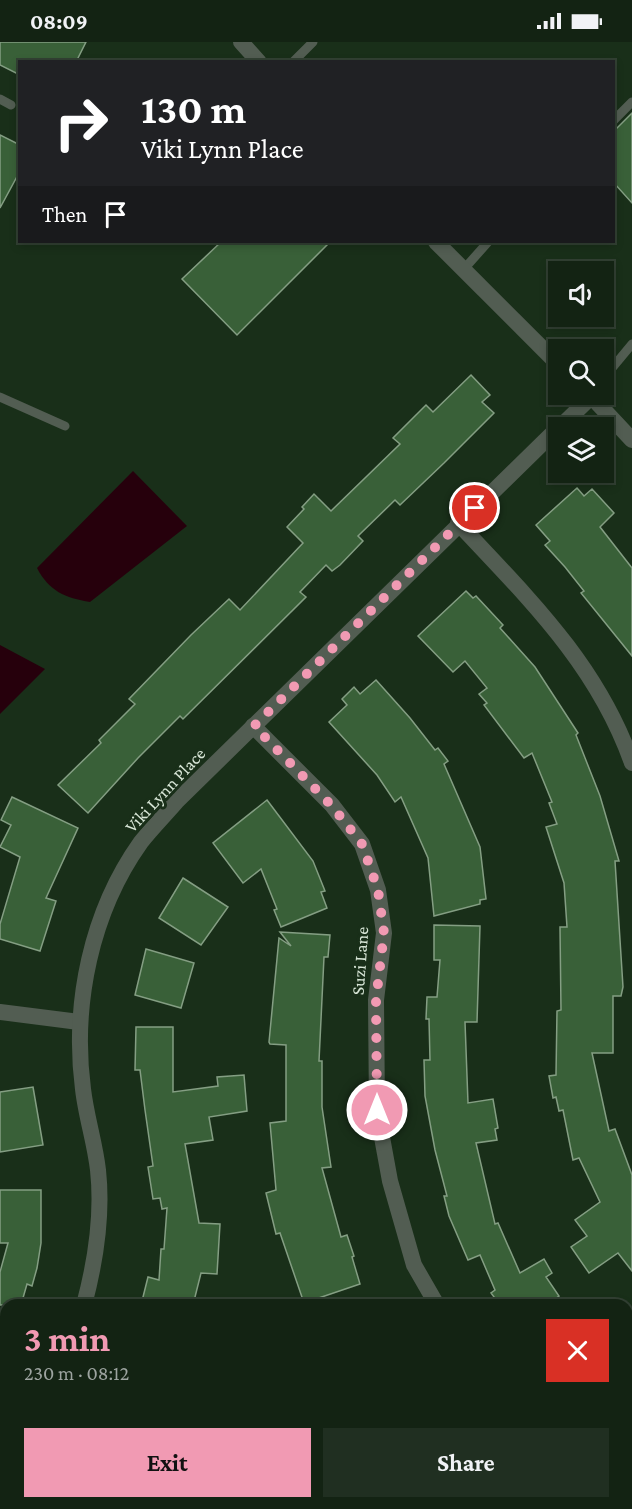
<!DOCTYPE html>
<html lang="en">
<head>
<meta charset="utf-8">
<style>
  body { margin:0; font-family:"Crimson Pro",serif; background:#202f21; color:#f1f3f6; height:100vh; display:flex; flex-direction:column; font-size:22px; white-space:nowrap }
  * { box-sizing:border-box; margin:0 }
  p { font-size:20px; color:#9da4a0 }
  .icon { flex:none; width:33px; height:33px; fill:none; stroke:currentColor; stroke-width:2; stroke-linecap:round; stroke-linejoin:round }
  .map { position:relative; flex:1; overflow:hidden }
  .side { position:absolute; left:0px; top:1257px; width:633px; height:210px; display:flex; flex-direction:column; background:#132313; border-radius:18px 18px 0 0; box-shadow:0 3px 9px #0003,0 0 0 2px #324033 }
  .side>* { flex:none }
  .hud { position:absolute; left:18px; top:18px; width:597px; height:183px; border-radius:0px; box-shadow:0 3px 9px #0003,0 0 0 2px #324033; background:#202124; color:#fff; overflow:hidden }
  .controls { position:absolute; left:548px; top:219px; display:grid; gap:12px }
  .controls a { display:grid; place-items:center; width:66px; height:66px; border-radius:0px; background:#132313; box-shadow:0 3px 9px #0003,0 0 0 2px #324033; font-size:30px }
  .pin { position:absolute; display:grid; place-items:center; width:51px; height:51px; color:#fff; margin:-26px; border:3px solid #fff; border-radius:50%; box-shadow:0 2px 6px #0007 }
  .me { position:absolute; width:66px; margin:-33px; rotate:0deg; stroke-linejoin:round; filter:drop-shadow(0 0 4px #0008) }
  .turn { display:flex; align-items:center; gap:21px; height:126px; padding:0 24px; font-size:27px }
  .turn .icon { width:78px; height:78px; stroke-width:2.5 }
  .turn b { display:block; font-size:42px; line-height:51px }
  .then { display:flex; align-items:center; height:57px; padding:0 24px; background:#0003; gap:12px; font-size:22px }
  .round { display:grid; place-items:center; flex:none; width:63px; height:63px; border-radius:0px; background:#202f21 }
  .head { display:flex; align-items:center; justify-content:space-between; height:102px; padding:0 24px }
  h1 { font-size:36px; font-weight:700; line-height:45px; color:#f19ab3 }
  .primary-button { display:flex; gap:12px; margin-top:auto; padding:12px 24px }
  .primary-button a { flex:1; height:69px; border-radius:0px; background:#f19ab3; color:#111; font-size:24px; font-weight:700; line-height:69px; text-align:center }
  .primary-button a+a { background:#202f21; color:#f1f3f6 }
  .status { display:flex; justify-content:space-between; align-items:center; height:42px; padding:0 30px; background:#132313; direction:ltr }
  .status svg { height:16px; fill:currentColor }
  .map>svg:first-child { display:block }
</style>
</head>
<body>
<div class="status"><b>08:09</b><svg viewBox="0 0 49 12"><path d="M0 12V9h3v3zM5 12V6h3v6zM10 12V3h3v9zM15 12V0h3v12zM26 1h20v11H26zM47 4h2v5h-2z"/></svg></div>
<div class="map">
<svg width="632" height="1467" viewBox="0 0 632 1467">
  <rect width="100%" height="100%" fill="#192f19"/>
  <g fill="#26000c">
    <path d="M133,429l54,55 -97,76c-25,-4 -41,-11 -53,-34z"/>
    <path d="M0,603l45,24 -45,45z"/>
  </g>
  <g fill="#396038" stroke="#849e83" stroke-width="1.5">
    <path d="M0,0h86l-10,20h-56v13l-20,-10z"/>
    <path d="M632,71v90l-18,-20v-52z"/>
    <path d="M0,93l20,10v26l-20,37z"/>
    <path d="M221,200h109l-93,93 -55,-56z"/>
    <path d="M471,333l19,20 -8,7 12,11 -50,50 -44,42 -5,-5 -37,36 5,5 -23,24 -8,6 -6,-6 -26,27 6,5 -123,122 -3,-3 -42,42 -50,55 -30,-28 43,-42 -2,-3 36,-36 -6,-5 62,-64 38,-36 11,11 63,-67 -16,-16 17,-18 -2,-2 12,-13 17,17 69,-67 -7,-6 33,-33 7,7z"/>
    <path d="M577,446l7,8 8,-7 22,24 -14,14 32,41v88l-51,-63 3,-2 -19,-24 -20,-22 5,-4 -14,-16z"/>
    <path d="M466,549l7,7 3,-2 27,29 -3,3 35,39 43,66 -2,2 24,61 19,65h-4l8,126 -2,9h-8v57h-21l17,78 6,-2 17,46v96l-14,-18 -29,20 -18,-26 16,-11 -12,-16 25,-18 -21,-44 -6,2 -10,-50 -4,1 -3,-14 -3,1 -4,-22 7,-1 1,-64 4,-1 -1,-83h7l-3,-44 -18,-56 11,-3 -8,-21 3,-1 -20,-49 -8,5 -40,-53 3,-2 -8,-9 8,-6 -22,-27 -12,11 -35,-36z"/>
    <path d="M376,638l34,38 25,32 3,-2 10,13 -4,3 36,83 6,52 -6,1v4l-46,12 -6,-58 -27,-61 -6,5 -18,-27 -48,-53 18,-17 -5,-6 12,-12 6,7z"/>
    <path d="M12,755l66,31 -32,70 10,3 -16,50 -40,-12v-15l20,-67 -20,-10 11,-22 -10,-5z"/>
    <path d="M267,758l46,61 12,30 -4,1 6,16 -46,19 -7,-17 3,-1 -16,-40 -18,14 -30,-40z"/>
    <path d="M183,836l45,29 -27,38 -42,-27z"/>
    <path d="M434,883l46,1 -3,96h-12l3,81 25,-4 5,29 -3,1 2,11 -21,3 19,81 3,-1 22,50 24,-14 8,14 -6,4 13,19 -12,9h-47l-9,-12 4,-3 -15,-35 -12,5 -19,-44 -5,-20h3l-12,-46 -10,-54 -1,-36h6l-1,-41h-3l1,-22h10l3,-37h-6z"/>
    <path d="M280,890l50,3 -2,22h-4l-5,104h3v46l9,60 -9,1 19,69 6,-2 7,21 -2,1 8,27 -56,19 -24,-70 -4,1 -10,-41 10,-3 -6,-67 16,-2v-76l-16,-1 -1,-2 10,-104 12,8z"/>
    <path d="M146,907l48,14 -13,45 -46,-13z"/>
    <path d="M136,985h37v65l45,-6 -1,-9 27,-2 3,36 -38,6 4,23 -28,4 14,79 21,1 -3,50 -16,-1 -8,32h-52l7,-28 11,3 2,-31h3l3,-41 -5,1 -2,-11 -7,1 -5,-32 5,-1 -8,-56 -5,-40h-5z"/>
    <path d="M33,1045l10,58 -43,7v-60z"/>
    <path d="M0,1148h41v53l-4,25 -5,18 -5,-2 -6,21h-21v-33l8,-29h-8z"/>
  </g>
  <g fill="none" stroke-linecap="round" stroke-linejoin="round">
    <g stroke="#525d52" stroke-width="9">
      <path d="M293,20l20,-20"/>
      <path d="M0,57l11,6"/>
      <path d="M614,78l18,-18"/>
      <path d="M464,227l24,-27"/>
      <path d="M603,337l29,-35"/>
      <path d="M0,355l65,29"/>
    </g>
    <g stroke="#525d52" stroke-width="16">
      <path d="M559,386l32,-31"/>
      <path d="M458,481c70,75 139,141 174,240"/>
      <path d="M253,684l79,79 30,39 16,46 6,43 -8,67 1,110 13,71 24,84 23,40"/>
      <path d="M0,970l79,10"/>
      <path d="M84,1263c12,-45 19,-89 14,-135 -3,-27 -12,-54 -15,-81 -11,-85 8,-177 58,-247 11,-14 24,-27 36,-41l381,-373"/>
      <path d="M587,1461l6,6"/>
      <path d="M28,1467l1,-6"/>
      <path d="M340,1467l4,-6"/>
    </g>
    <g stroke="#525d52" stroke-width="16">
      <path d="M241,0l18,20"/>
      <path d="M436,200l122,122"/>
      <path d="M589,352l43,46"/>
    </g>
  </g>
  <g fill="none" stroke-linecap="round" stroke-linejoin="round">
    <path stroke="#f19ab3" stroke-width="10" stroke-dasharray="0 18" d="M377,1068l-1,-110 8,-67 -6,-43 -16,-46 -30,-38 -78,-80 221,-218"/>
  </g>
  <g text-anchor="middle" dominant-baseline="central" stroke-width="6" stroke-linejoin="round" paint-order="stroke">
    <g font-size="18" fill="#d8e6d7" stroke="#192f19">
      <text transform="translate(165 748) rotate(-47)">Viki Lynn Place</text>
      <text transform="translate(360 919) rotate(-86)">Suzi Lane</text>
    </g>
  </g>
</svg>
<div class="controls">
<a><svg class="icon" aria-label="sound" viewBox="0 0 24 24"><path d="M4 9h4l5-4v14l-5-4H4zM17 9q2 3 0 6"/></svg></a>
<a><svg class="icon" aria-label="search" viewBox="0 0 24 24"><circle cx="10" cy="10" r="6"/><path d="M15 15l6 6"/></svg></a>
<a><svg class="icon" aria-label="layers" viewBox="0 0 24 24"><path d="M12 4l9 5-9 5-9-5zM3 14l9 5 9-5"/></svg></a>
</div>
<div class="pin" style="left:475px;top:466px;background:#d93025"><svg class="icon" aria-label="arrive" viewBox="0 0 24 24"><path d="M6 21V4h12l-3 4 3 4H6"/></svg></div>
<svg class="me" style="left:377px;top:1068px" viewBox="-20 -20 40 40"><circle r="17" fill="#f19ab3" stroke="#fff" stroke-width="3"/><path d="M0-11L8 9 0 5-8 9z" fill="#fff"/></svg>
<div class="hud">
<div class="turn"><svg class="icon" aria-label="right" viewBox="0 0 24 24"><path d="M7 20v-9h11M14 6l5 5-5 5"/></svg><div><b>130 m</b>Viki Lynn Place</div></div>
<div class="then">Then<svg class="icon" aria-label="arrive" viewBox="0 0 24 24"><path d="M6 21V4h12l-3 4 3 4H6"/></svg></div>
</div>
<section class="side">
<div class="head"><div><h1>3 min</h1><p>230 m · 08:12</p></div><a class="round" style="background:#d93025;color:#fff"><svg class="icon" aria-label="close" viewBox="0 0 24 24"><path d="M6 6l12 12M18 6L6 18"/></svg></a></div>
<div class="primary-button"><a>Exit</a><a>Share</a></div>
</section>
</div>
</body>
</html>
